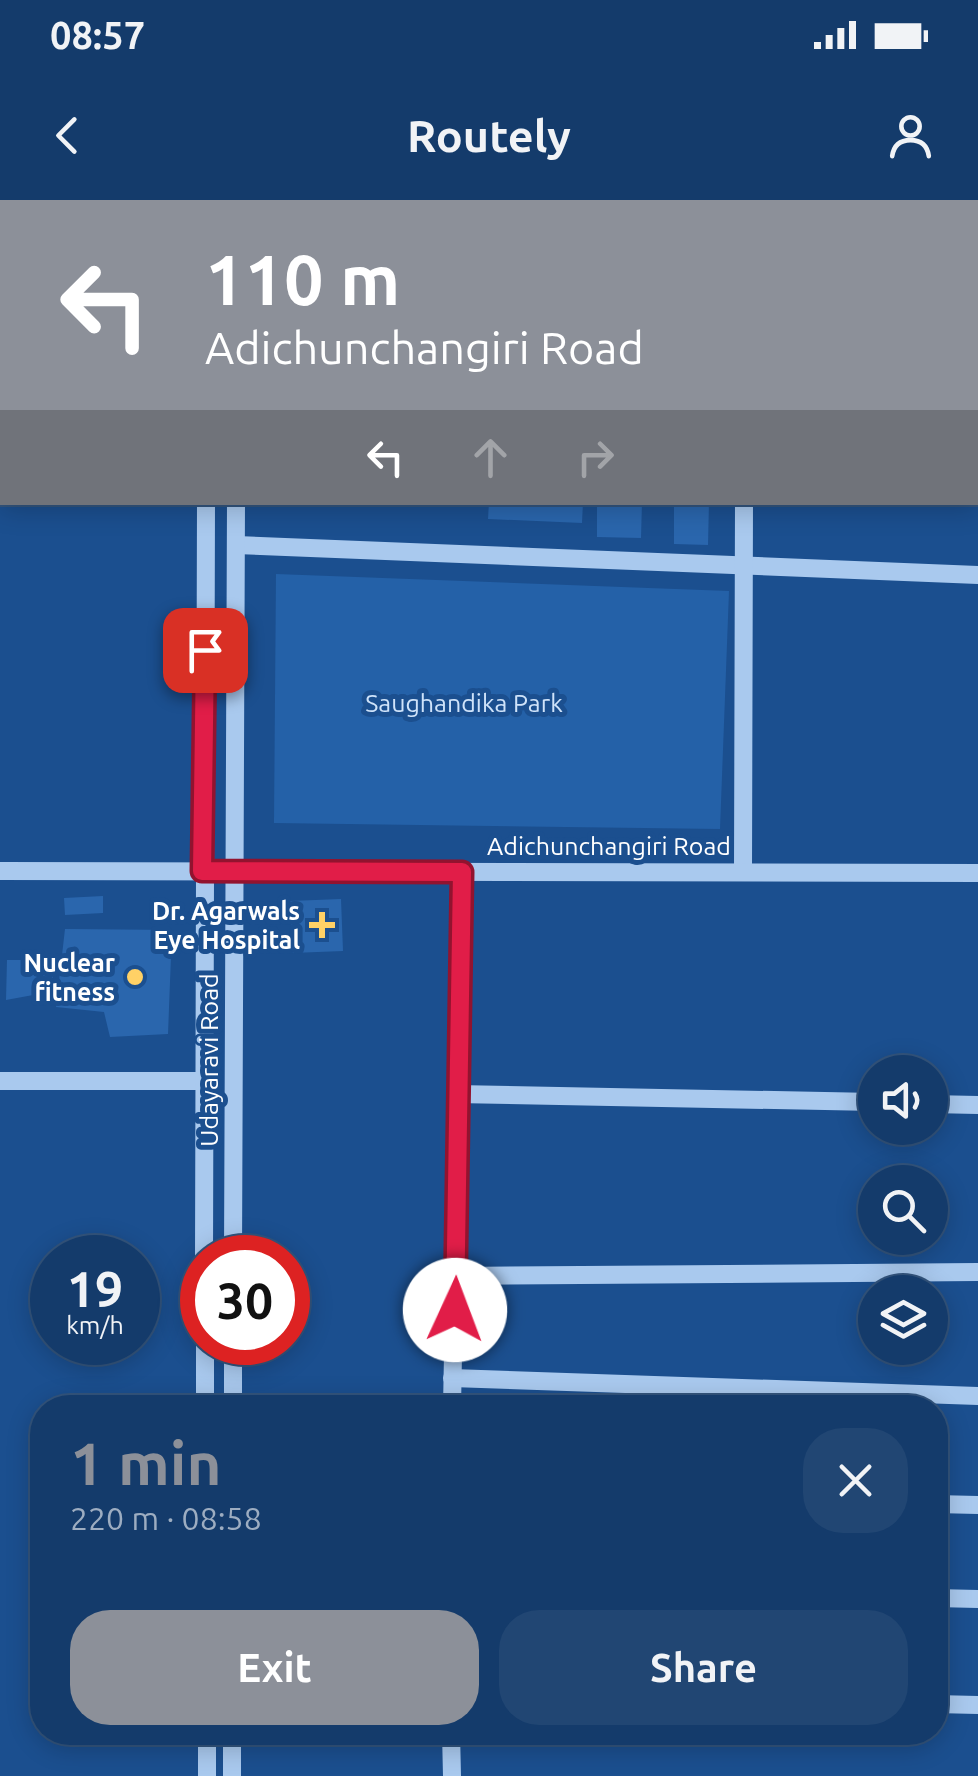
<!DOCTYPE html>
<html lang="en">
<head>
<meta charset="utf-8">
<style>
  body { margin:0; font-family:Ubuntu,sans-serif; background:#214673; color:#f1f3f6; height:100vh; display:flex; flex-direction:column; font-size:38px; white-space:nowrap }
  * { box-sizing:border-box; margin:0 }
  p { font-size:32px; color:#9dadc1 }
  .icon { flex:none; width:55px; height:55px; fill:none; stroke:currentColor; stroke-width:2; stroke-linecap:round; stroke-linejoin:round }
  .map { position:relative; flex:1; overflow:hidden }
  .side { position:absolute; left:30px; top:1195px; width:918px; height:350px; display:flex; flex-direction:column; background:#143b6b; border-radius:40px; box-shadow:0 5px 25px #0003,0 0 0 2px #33557e }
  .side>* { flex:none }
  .top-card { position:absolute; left:0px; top:0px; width:980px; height:305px; box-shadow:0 5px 25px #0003,0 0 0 2px #33557e; background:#8c9099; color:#fff; overflow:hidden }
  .buttons { position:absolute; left:858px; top:855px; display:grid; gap:20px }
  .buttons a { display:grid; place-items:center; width:90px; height:90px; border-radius:50%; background:#143b6b; box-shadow:0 5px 25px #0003,0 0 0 2px #33557e; font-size:50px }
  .speed { position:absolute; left:30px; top:1035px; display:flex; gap:20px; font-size:50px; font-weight:700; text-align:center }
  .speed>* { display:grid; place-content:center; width:130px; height:130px; border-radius:50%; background:#143b6b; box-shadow:0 5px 25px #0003,0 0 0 2px #33557e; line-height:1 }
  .speed small { font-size:25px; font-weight:400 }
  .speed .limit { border:15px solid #d22; background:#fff; color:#111 }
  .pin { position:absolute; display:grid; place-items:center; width:85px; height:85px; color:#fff; margin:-42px; border-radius:20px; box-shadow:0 5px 15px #0006 }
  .me { position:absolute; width:110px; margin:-55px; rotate:2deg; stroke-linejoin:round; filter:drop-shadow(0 0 8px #0008) }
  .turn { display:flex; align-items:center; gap:35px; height:210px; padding:0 40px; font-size:45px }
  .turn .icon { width:130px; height:130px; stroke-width:2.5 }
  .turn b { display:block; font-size:70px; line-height:85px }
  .lanes { display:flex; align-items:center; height:95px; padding:0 40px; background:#0003; justify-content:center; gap:50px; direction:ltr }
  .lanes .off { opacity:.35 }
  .round { display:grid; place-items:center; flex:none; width:105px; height:105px; border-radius:40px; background:#214673 }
  .head { display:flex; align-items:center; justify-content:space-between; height:170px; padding:0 40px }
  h1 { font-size:60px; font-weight:700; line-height:75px; color:#8c9099 }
  .button { display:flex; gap:20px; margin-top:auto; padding:20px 40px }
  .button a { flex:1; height:115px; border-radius:40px; background:#8c9099; color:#fff; font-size:40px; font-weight:700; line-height:115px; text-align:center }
  .button a+a { background:#214673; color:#f1f3f6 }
  .status { display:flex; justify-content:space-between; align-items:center; height:70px; padding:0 50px; background:#143b6b; direction:ltr }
  .status svg { height:28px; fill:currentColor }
  header { display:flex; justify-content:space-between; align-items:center; height:130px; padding:0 40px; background:#143b6b; font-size:45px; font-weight:700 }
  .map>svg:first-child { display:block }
</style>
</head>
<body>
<div class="status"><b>08:57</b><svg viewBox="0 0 49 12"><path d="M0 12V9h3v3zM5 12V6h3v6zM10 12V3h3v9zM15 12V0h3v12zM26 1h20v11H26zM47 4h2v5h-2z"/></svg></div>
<header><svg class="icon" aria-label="back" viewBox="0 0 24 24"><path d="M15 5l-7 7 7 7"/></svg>Routely<svg class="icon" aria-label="person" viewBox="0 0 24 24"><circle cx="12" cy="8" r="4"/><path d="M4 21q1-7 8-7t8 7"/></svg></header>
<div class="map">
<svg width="978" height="1576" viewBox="0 0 978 1576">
  <rect width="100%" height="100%" fill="#1b4f8f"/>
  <path fill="#2461a8" d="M276,374l453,17 -9,238 -446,-6z"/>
  <g fill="#2a66ad">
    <path d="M489,302h94l-1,21 -94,-4z"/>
    <path d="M597,302h45l-1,36 -44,-1z"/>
    <path d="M674,302h35l-1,43 -34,-1z"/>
    <path d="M103,696v17l-38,2 -1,-17z"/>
    <path d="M341,699l2,52 -51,2 -2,-52z"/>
    <path d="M65,729l107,1 -4,104 -58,3 -6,-25 -48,-5z"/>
    <path d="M7,760h43l5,31 -49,9z"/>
  </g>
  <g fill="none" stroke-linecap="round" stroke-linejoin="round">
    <path stroke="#a9c9ee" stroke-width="5" stroke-dasharray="5 8" stroke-linecap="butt" d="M159,2v-2"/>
    <g stroke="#a9c9ee" stroke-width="18">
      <path d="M355,0l58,2"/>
      <path d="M210,2v-2"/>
      <path d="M237,2l1,-2"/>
      <path d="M0,135h2"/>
      <path d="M0,298h2"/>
      <path d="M236,345l742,30"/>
      <path d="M743,670l1,-368"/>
      <path d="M0,671l978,2"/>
      <path d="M0,881h203"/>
      <path d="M455,894l420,8"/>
      <path d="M930,904l48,1"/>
      <path d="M204,1058l2,-756"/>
      <path d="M233,1058l3,-756"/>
      <path d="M456,1076l522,-4"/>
      <path d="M205,1142v66"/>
      <path d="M452,1178l526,18"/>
      <path d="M233,1208v-66"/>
      <path d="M452,1208l10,-536"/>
      <path d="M935,1304l43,1"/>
      <path d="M935,1398l43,1"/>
      <path d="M935,1504l43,1"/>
      <path d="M207,1532v44"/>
      <path d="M451,1532l1,44"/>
      <path d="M232,1576v-44"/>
    </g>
  </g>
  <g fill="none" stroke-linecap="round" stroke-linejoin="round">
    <defs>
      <path id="route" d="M205,450l-3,221 260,1 -7,438"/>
    </defs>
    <use href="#route" stroke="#92132f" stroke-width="25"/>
    <use href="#route" stroke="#e11d48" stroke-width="18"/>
  </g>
  <g fill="#ffd166" stroke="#1b4f8f" stroke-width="4">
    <path d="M317 710h10v10h10v10h-10v10h-10v-10h-10v-10h10z"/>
    <circle cx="135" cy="777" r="10"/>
  </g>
  <g text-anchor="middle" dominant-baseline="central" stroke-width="10" stroke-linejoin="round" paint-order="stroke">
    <g font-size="25" fill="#cfe3fa" stroke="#1b4f8f">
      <text x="464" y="503">Saughandika Park</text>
    </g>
    <g font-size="25" fill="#fff" stroke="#1b4f8f">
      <text x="609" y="646">Adichunchangiri Road</text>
      <text transform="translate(209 860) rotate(-90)">Udayaravi Road</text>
    </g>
    <g font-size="25" font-weight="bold" fill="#fff" stroke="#1b4f8f" text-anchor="end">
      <text x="300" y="711">Dr. Agarwals<tspan x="300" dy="29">Eye Hospital</tspan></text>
      <text x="115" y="763">Nuclear<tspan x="115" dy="29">fitness</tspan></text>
    </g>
  </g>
</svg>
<div class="buttons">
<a><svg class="icon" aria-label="sound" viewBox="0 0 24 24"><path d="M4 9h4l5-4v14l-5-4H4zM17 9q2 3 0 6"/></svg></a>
<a><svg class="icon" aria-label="search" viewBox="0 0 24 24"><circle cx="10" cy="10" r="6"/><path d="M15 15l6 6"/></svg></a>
<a><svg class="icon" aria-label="layers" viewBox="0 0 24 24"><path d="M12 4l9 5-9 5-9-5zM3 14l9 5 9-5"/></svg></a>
</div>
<div class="speed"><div>19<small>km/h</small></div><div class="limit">30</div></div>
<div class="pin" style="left:205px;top:450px;background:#d93025"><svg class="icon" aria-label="arrive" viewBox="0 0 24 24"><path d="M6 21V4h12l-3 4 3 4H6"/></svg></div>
<svg class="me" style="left:455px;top:1110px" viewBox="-20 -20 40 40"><circle r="19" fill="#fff"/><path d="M0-13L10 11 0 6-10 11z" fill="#e11d48"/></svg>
<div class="top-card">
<div class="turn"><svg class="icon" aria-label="left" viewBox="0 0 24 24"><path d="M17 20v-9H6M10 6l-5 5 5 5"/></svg><div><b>110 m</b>Adichunchangiri Road</div></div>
<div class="lanes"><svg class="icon" aria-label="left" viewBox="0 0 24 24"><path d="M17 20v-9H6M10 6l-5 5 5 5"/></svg><svg class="icon off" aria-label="ahead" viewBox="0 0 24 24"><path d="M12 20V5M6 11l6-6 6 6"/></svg><svg class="icon off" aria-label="right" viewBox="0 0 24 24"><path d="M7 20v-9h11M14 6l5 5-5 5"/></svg></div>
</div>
<section class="side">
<div class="head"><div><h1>1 min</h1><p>220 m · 08:58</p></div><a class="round"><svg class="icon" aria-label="close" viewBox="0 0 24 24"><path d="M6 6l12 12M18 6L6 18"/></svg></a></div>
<div class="button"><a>Exit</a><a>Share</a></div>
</section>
</div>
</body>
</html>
